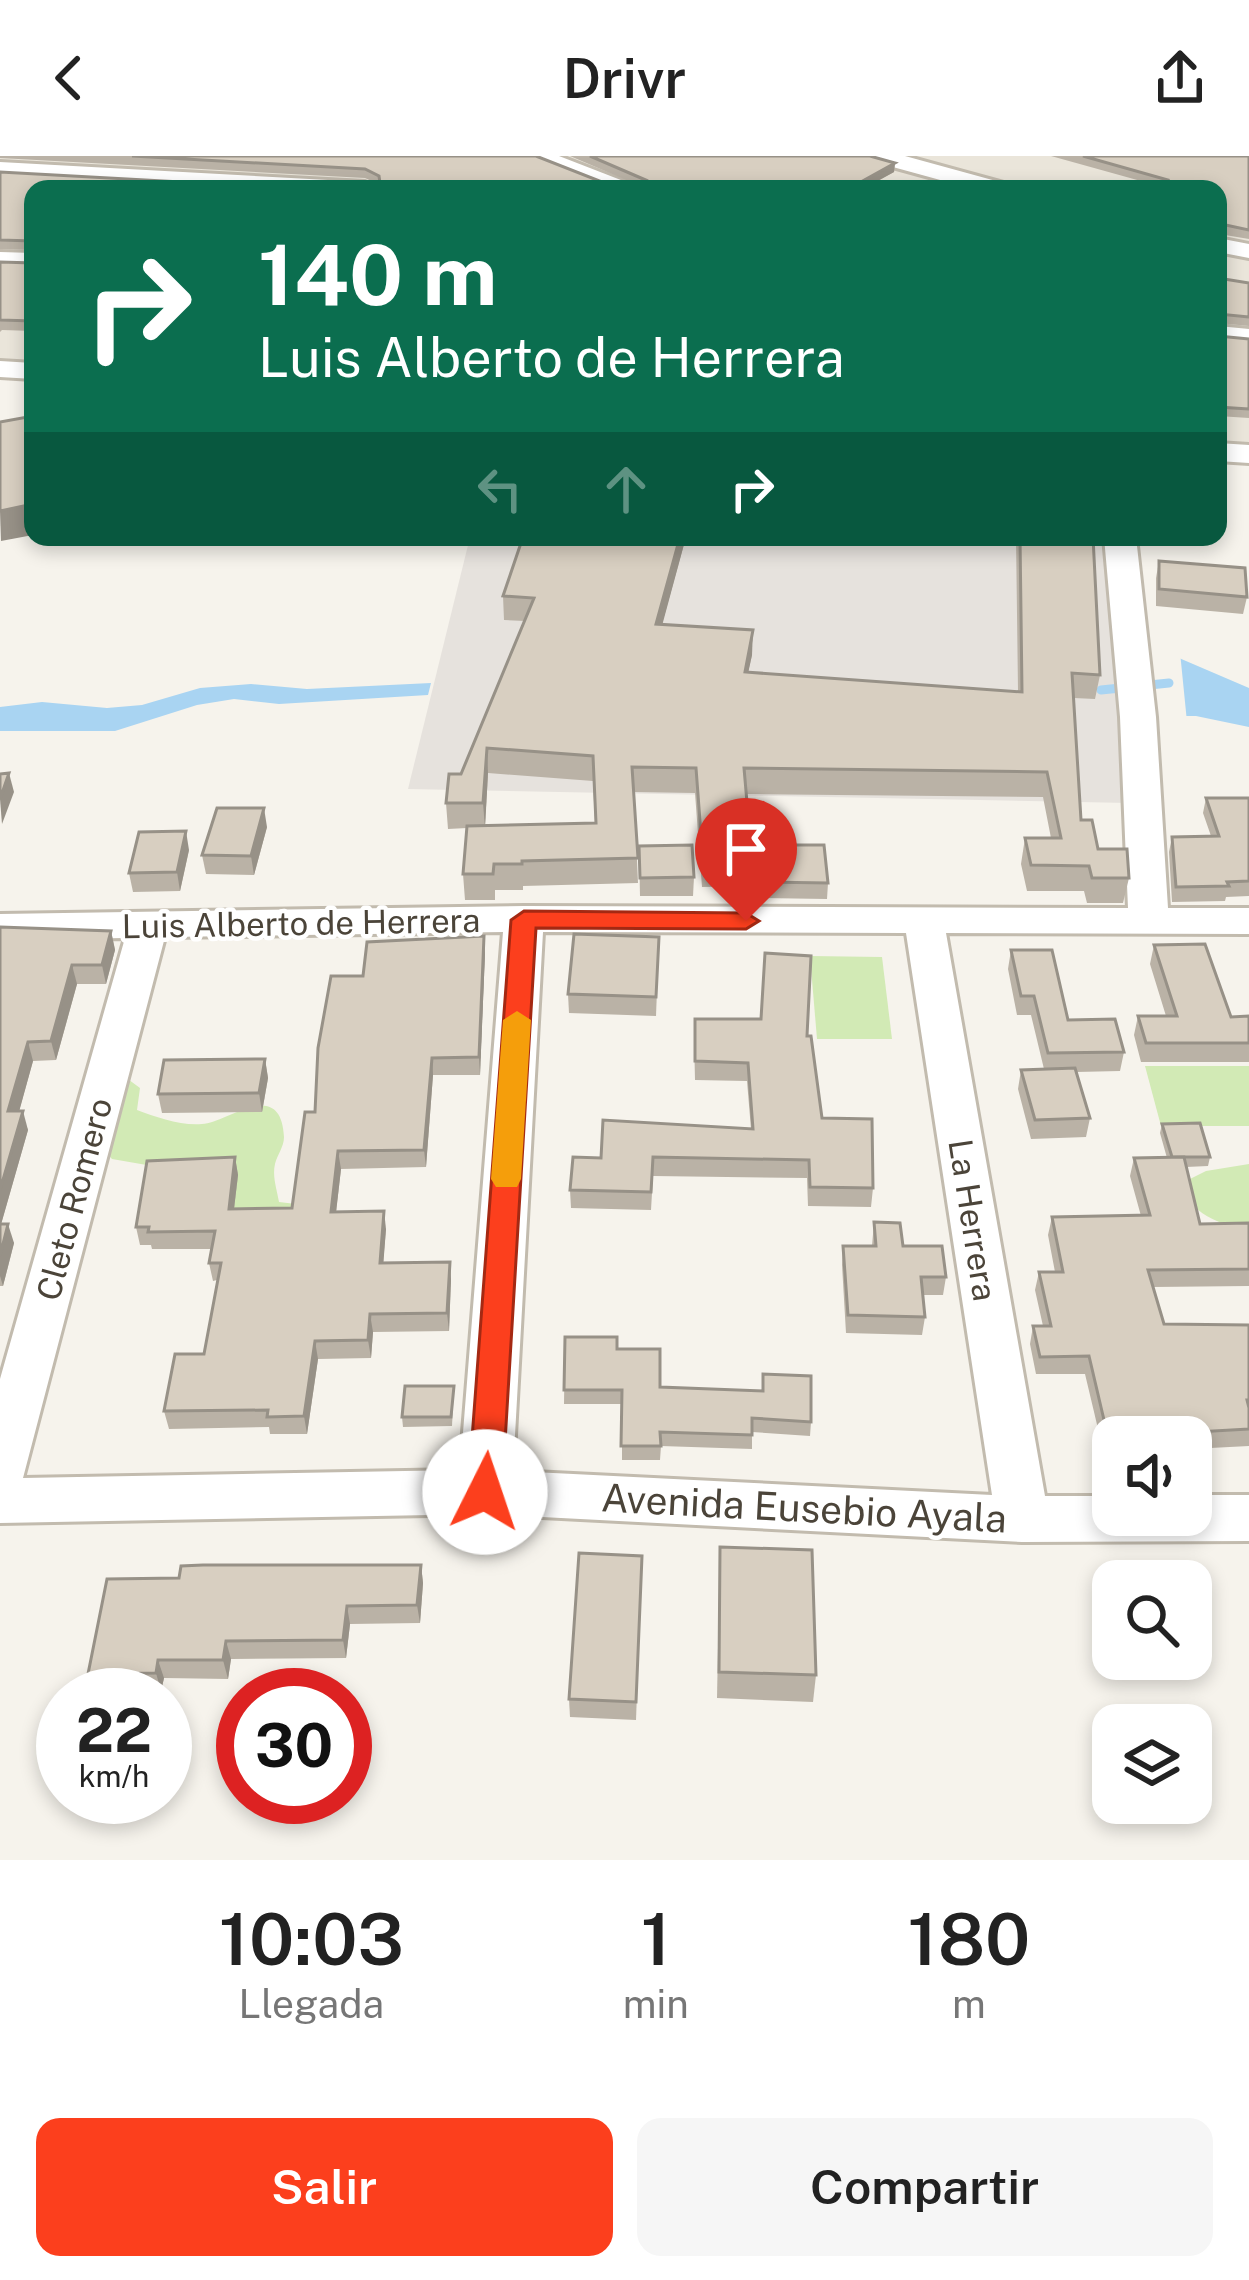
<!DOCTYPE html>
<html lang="es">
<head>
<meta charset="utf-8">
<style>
  body { margin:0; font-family:"Public Sans",sans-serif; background:#f6f6f6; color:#222; height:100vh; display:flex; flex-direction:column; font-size:45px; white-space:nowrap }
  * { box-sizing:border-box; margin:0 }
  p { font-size:39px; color:#767676 }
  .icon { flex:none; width:66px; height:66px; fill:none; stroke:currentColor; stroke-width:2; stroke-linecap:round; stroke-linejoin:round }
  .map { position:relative; height:1704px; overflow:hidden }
  .sheet { display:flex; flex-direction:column; background:#fff; flex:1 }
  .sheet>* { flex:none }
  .top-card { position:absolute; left:24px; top:24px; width:1203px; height:366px; border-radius:24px; box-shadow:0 6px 18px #0003; background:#0b6e4f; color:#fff; overflow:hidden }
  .fabs { position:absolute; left:1092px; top:1260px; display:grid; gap:24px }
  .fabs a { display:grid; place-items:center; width:120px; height:120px; border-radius:24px; background:#fff; box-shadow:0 6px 18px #0003; font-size:60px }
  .speed { position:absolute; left:36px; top:1512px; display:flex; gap:24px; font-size:60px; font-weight:700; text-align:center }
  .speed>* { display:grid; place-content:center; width:156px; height:156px; border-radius:50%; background:#fff; box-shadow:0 6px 18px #0003; line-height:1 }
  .speed small { font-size:30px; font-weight:400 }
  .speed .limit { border:18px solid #d22; background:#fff; color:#111 }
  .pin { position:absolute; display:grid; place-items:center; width:102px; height:102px; color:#fff; margin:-123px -51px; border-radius:50% 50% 50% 0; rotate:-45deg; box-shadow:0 0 12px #0007 }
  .pin .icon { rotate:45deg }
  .me { position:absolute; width:132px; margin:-66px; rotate:4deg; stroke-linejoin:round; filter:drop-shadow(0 0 9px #0008) }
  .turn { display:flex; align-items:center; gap:42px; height:252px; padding:0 36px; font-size:54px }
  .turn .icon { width:156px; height:156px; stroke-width:2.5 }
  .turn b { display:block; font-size:84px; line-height:102px }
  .lanes { display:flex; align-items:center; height:114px; padding:0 36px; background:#0003; justify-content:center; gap:60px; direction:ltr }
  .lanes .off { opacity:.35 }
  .eta { display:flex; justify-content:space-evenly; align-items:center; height:204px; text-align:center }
  .eta b { font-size:72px; font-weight:600; line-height:84px }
  .cta { display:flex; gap:24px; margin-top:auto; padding:24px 36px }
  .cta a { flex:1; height:138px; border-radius:24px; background:#fc3f1d; color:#fff; font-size:48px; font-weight:600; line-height:138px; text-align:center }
  .cta a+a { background:#f6f6f6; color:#222 }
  header { display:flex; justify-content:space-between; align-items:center; height:156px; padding:0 36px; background:#fff; font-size:54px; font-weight:600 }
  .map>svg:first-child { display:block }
</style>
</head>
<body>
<header><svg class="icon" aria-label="back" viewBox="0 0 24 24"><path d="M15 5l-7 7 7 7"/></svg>Drivr<svg class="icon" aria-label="share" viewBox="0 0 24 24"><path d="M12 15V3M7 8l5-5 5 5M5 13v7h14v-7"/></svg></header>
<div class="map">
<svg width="1249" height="1704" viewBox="0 0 1249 1704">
  <rect width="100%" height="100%" fill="#f6f3ec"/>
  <path fill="#eae5da" d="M0,0h1249v301l-31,-2v-266h-1185v187l-33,-2z"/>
  <path fill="#e6e2dd" d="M470,381h636l23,266 -721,-14z"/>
  <g fill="#d2eab5">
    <path d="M810,800l72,1 10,82h-75z"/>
    <path d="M1145,910h104v60h-88z"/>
    <path d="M121,918l19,14 -3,22c19,7 44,16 65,14 25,-1 79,-48 82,13 0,10 -7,18 -9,27 -3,12 2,26 4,38l17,2 -3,46 -129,-82 -52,-9 -8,-9z"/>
    <path d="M1249,1008v66c-29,-5 -60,-16 -67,-47l24,-12z"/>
  </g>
  <g fill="#a9d4f2">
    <path d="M1179,502l70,30v39l-53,-11h-36z"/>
    <path d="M431,527l-3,12 -149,9 -45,-5 -37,6 -82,26h-115v-24l42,-5 65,6 35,-3 58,-17 51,-4 56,5z"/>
  </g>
  <path fill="#f6f3ec" d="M1153,493l27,3 7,70 -32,-2 -8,-67z"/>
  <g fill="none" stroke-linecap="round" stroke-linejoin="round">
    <path stroke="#a9d4f2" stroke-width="9" d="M1101,534l68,-7"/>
    <defs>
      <g id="minor">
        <path d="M526,0h33l85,33h-35z"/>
        <path d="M868,0h37l102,28 4,5h-38l-102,-28z"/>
        <path d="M0,6l365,20 12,7h-140l-237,-13z"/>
        <path d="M1218,82l31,6v14l-31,-6z"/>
        <path d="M0,96l33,1v16l-33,-1z"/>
        <path d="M1218,170l31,3v16l-31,-3z"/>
        <path d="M0,205l33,2v16l-33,-2z"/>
        <path d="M1218,287l31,2v18l-31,-2z"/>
        <path d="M1104,381h32l20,180 12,191h81v26l-303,-1 99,563h68v19h78v-20h58v46l-227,1 -537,-28 -485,9v-144l125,-441 -125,2v-26l524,-8 604,2 -8,-191zM503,776l-43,538 -437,8 142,-541zM543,776l363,1 86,562 -479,-24z"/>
      </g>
    </defs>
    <use href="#minor" stroke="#c2bbae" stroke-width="6"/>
    <use href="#minor" fill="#fff" fill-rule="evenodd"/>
  </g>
  <g fill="#bab2a6" fill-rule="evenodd">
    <path d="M0,0h536l71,28 24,-2 -61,-26h300l25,7 -1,9 -31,17h-503v-4l16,-2 -11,-5 -365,-20z"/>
    <path d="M1051,0h198v83l-30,-5 -1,2v-47l-52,-1z"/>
    <path d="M0,16l236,13h97v4h-300v61l-33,-1z"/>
    <path d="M0,106l33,1v68l-31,-1 -2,2z"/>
    <path d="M1218,122l31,5v43l-31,-3z"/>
    <path d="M1218,180l31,3v79l-31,-2z"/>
    <path d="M523,381h163l-24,87 90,31 -4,17 270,19 -2,-154h77l7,138 -5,24 -21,-1 7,122 17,29 31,29 -6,25h-36l-3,-12h-57l-6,-27 4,-26h26l-8,-41 -297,-3 6,66 -2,26 -48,1 -7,-94 -61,-1 4,91 -115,3v4h-28v10h-30l-2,-26 4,-46 -19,1 -2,-26 15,-29 64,-153 -21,-1 -1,-24zM488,617l105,8 2,42 -110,2z"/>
    <path d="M1159,405l88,36 -4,17 -87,-8v-28z"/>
    <path d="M1206,642h43v98l-23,1 -1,4 -53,1 -3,-50 3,-15 39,-1 -8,-23z"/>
    <path d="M267,671l-13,48 -48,-1 -4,-19z"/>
    <path d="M761,689l67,38 -1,16 -65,-1z"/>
    <path d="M639,690l55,31 -1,19h-53z"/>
    <path d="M189,694l-9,41 -47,1 -4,-19z"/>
    <path d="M0,771l111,4 4,19 -9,34h-29l-21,76 -23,1 -14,50 9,19 -27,94 13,19 -11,43h-3z"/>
    <path d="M659,781l-3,79 -87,-3 -1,-19z"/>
    <path d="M1154,789l77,72 18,-1v46h-108l-7,-27 4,-19h28l-16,-52z"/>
    <path d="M1011,794l57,70 56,32 -4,19 -44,1 14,46 -4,19 -55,2 -13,-50 3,-19 23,-1 -13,-54h-14l-9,-46z"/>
    <path d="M485,797l-5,122h-47l-7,92 -85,2 -5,43 50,17 -3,34 68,16 -2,52 -76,1 -2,26 -53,1 -11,75h-37l-1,-7 -100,2 -5,-18 40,-57 13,-74 -4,1 -4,-18 3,-14h-60l-1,-4h-11l-4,-18 99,-70 3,18 -4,33h58l23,-96 48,-136z"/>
    <path d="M807,880l15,82 51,70 -2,19 -63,-1 -1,-28 -154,-2 -2,34 -80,-2 -1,-18 31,-32 150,-29 -4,-48 -52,-1 -1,-43z"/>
    <path d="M265,903l3,19 -6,34 -100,1 -4,-19z"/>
    <path d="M1162,968l48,33 -2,9 -22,1 14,57 49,-1v63l-96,1 11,37 85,1v121l-58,3v-12h-78v17h-9l-19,-80h-49l-6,-30 3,-18h10l-8,-36 4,-18h16l-7,-37 4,-18 89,-1 -11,-40 4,-18h33l-7,-25z"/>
    <path d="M874,1066l29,24 43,31 -3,18h-20l2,22 -3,18 -76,-2 -4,-68 1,-19h29z"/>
    <path d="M565,1181l52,12 43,38 151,35 -1,14 -58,-4v17l-91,-3 -1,14h-38v-56h-58z"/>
    <path d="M454,1230l-2,40 -49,1 -1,-10z"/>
    <path d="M720,1391l96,128 -3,27 -96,-4z"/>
    <path d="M642,1400l-6,164 -66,-3 -1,-18z"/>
    <path d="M421,1409l2,18 -3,40 -70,1 -4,34 -115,1 -3,20 -64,-1 -3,13 -67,1 -6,-18 91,-96z"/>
  </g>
  <g fill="#979187">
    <path d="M895,7l-1,9 -31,17 -4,-6z"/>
    <path d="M33,348v31l-32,6 -1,-30z"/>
    <path d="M680,381h6l-30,111v-24z"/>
    <path d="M753,474l-1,25 -9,42 2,-25z"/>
    <path d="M487,592l1,25 -3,55 -2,-25z"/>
    <path d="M9,617l5,19 -12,32 -2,-25z"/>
    <path d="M264,652l3,19 -13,48 -3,-19z"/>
    <path d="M186,675l3,19 -9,41 -3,-19z"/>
    <path d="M111,775l4,19 -9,34 -4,-19z"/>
    <path d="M484,780l1,17 -5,122 -1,-18z"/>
    <path d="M72,809l5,19 -21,76 -5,-19z"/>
    <path d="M28,886l5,19 -19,69 -6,-19z"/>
    <path d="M432,902l1,17 -7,92 -2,-17z"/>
    <path d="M265,903l3,19 -6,34 -3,-19z"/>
    <path d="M23,955l5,19 -28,98v-38z"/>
    <path d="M338,995l3,18 -7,61 -3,-18z"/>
    <path d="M235,1001l3,18 -6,51 -3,-17z"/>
    <path d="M384,1055l2,18 -4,52 -2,-18z"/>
    <path d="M8,1068l6,19 -11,43 -3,-10v-20z"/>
    <path d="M450,1106l1,17 -2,52 -2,-18z"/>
    <path d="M370,1158l3,18 -2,26 -3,-18z"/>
    <path d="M315,1185l3,18 -11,75 -3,-18z"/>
    <path d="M421,1409l2,18 -3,40 -3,-18z"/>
    <path d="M347,1450l3,18 -4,34 -3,-18z"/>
    <path d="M226,1485l5,18 -3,20 -5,-19z"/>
    <path d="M158,1504l6,18 -3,13 -5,-18z"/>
  </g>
  <g fill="#d8cfc1" stroke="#979187" stroke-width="3">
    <path d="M132,0h404l71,28 41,-3 -58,-25h280l25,7 -36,20 4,6h-480l-23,-4 20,-2 -1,-7 -14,-7z"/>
    <path d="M1083,0h166v74l-28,-6 -3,8v-43h-53l3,-9z"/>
    <path d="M0,16l236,13h97l-3,4h-297v52l-33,-1z"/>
    <path d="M0,106l33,1v58l-33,-1z"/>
    <path d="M1218,122l31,5v34l-31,-3z"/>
    <path d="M1218,180l31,3v70l-31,-2z"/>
    <path d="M33,260v88l-33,7v-89z"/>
    <path d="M523,381h157l-24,87 97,6 -8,42 277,20 -2,-155h73l7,138 -28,-2 9,147h11l6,29h29l2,29h-37l-3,-12 -58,-1 -6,-27h36l-14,-66 -303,-4 8,92 -49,1 -7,-93 -64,-1 6,91 -116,3v3h-28l-1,10h-30l4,-48 129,-3 -3,-67 -106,-8 -4,55h-37l3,-29h12l73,-176 -31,-2z"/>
    <path d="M1159,405l86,7 2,29 -88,-8z"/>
    <path d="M9,617l-9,26v-25z"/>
    <path d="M1206,642h43v83l-22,1 2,4 -53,1 -4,-50 47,-1z"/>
    <path d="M217,652h47l-13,48 -49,-1z"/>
    <path d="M186,675l-9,41 -48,1 10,-41z"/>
    <path d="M692,689l2,32 -54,1 -1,-32z"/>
    <path d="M761,689h63l4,38 -65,-1z"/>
    <path d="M0,771l111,4 -9,34h-30l-21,76 -23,1 -20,69h15l-23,79z"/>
    <path d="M574,778l85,3 -3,60 -88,-3z"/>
    <path d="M484,780l-5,121 -47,1 -8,92 -86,1 -7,61 53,-1 -4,52 70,-1 -3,51 -77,1 -2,26 -53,1 -11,75 -37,1 1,-7 -104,1 11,-57h29l17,-91h-12l6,-32 -67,1 1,-5h-13l11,-66 88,-4 -6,52 63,-1 13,-96h10l3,-64 13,-72h32l4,-34z"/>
    <path d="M1205,788l26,73 18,-1v27h-103l-8,-27h39l-23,-71z"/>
    <path d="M1011,794h41l16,70 47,-1 9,33 -76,1 -14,-57h-13z"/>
    <path d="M765,797l46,3 -4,80h4l11,82 50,1 1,69 -63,-1 -1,-27 -156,-3 -2,35 -81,-2 3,-33 28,1 2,-38 150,9 -5,-66 -53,-2v-42h66z"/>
    <path d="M265,903l-6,34 -101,1 6,-34z"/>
    <path d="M1075,912l15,50 -55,2 -14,-50z"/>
    <path d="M1200,967l10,34h-38l-10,-33z"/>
    <path d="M1184,1001l16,67 49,-1v46l-101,1 16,54 85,1v75h-2l2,8v21l-141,8 -19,-81 -49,1 -7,-31h18l-12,-54h24l-11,-55 98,-2 -16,-57z"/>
    <path d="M874,1066l26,1 3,23h39l4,31h-25l4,40 -77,-2 -5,-69h33z"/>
    <path d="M0,1068h8l-8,32z"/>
    <path d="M565,1181h52v12h43v38l103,4v-17l48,2v46l-59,-4v17l-92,-3 1,14h-40l1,-56h-58z"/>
    <path d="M405,1230h49l-3,31h-49z"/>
    <path d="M720,1391l92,3 4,125 -97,-3z"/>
    <path d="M579,1397l63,3 -6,146 -67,-3z"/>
    <path d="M203,1409h218l-4,40 -70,1 -4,34 -117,1 -3,19h-65l-2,13 -68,1 19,-95 72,-1 2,-12z"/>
  </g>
  <path fill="#fc3f1d" stroke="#a42913" stroke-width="3" d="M524,755l222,2 13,8 -13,8 -210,-1 -34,564 -5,10 -12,4 -12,-4 -5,-10 43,-572z"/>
  <path fill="#f59e0b" d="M517,855l14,9 -10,159 -4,8h-21l-5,-8 12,-159z"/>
  <g text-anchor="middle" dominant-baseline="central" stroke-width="9" stroke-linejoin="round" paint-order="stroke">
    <g font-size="33" fill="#4b4439" stroke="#fff">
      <text transform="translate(301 767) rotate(-1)">Luis Alberto de Herrera</text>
      <text transform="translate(74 1043) rotate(-75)">Cleto Romero</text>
      <text transform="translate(973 1064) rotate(81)">La Herrera</text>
    </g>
    <g font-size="39" fill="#4b4439" stroke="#fff">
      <text transform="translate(804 1352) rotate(3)">Avenida Eusebio Ayala</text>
    </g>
  </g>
</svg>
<div class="fabs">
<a><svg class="icon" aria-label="sound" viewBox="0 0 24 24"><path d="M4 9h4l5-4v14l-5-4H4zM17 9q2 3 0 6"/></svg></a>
<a><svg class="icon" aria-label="search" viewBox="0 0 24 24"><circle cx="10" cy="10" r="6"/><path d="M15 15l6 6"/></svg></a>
<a><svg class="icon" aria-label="layers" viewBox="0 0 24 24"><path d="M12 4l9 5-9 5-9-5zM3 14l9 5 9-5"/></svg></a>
</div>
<div class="speed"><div>22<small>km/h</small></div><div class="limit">30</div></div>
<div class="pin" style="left:746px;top:765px;background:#d93025"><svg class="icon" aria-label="arrive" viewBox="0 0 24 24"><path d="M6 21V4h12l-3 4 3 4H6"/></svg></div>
<svg class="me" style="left:485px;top:1336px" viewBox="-20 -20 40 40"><circle r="19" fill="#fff"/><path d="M0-13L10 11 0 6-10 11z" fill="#fc3f1d"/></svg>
<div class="top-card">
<div class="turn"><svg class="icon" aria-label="right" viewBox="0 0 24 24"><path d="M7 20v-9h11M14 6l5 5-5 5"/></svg><div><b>140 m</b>Luis Alberto de Herrera</div></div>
<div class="lanes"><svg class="icon off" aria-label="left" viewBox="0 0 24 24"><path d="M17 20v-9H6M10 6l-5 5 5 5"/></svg><svg class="icon off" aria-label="ahead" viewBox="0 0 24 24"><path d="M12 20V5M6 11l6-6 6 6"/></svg><svg class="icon" aria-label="right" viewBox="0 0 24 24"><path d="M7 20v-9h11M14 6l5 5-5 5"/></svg></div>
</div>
</div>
<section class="sheet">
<div class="eta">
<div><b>10:03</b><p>Llegada</p></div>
<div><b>1</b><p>min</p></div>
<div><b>180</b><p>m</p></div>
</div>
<div class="cta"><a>Salir</a><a>Compartir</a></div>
</section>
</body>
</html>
